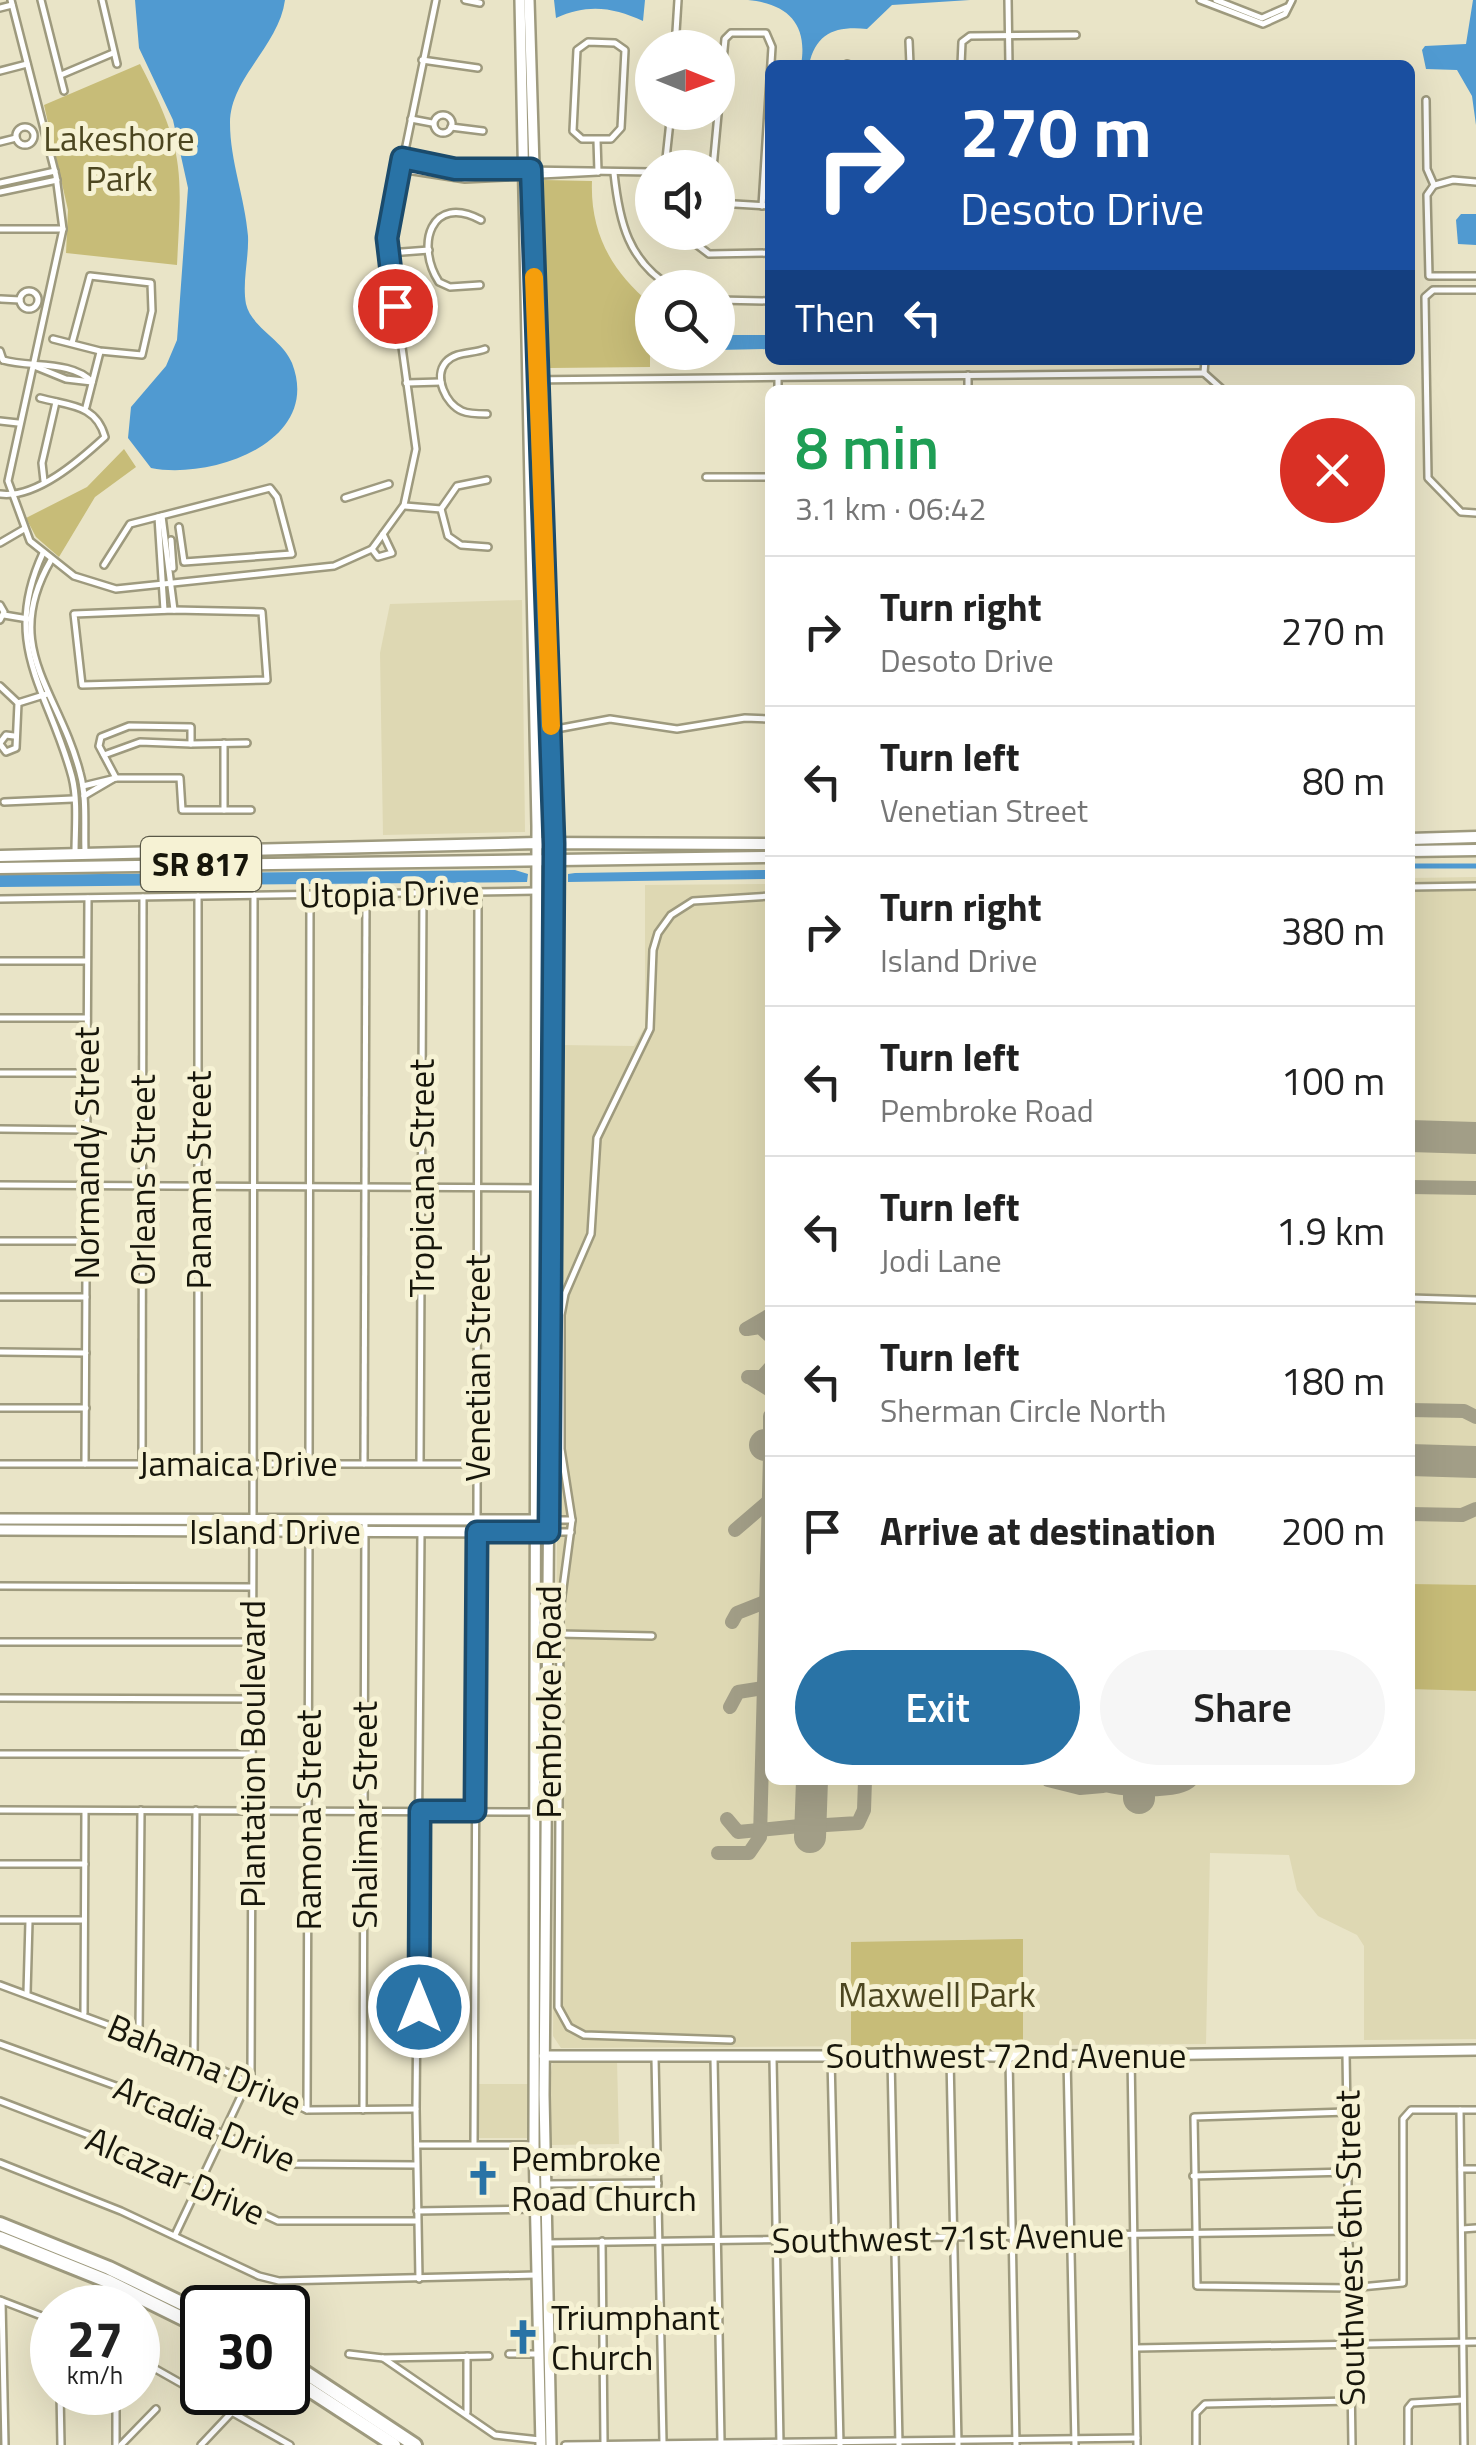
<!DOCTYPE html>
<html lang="en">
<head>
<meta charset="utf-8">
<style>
  body { margin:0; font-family:"Titillium Web",sans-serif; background:#f6f6f6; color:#222; height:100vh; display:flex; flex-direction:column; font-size:38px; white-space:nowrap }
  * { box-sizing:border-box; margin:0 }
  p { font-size:32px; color:#767676 }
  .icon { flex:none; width:55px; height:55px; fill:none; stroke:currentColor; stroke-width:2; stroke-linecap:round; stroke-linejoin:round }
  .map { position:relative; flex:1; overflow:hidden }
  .drawer { position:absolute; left:765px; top:385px; width:650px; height:1400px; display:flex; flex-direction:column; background:#fff; border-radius:15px; box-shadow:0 10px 40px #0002 }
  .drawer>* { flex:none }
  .top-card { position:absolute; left:765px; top:60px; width:650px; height:305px; border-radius:15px; box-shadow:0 10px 40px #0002; background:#1a4fa0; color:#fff; overflow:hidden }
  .needle { width:65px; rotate:91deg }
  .tools { position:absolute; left:635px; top:30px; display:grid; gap:20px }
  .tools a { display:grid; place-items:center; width:100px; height:100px; border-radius:50%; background:#fff; box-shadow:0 10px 40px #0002; font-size:50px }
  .speed { position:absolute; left:30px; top:2285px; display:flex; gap:20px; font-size:50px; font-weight:700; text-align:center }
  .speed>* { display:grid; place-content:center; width:130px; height:130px; border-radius:50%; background:#fff; box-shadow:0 10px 40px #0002; line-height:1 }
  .speed small { font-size:25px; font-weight:400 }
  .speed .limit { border:5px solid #111; border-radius:15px; background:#fff; color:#111 }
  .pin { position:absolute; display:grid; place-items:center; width:85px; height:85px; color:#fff; margin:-42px; border:5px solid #fff; border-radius:50%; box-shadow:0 2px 10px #0007 }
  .me { position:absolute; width:110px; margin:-55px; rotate:0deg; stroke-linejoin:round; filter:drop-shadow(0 0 8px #0008) }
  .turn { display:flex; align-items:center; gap:35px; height:210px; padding:0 30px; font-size:45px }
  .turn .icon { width:130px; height:130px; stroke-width:2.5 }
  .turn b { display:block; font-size:70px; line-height:85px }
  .then { display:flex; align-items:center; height:95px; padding:0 30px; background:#0003; gap:20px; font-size:38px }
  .round { display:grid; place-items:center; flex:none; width:105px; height:105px; border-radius:52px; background:#f6f6f6 }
  .overview { display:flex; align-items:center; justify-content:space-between; height:170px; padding:0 30px }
  h1 { font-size:60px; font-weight:600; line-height:75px; color:#1e9e55 }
  .button { display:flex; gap:20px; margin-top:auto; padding:20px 30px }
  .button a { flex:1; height:115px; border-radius:60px; background:#2973a6; color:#fff; font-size:40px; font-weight:600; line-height:115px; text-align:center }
  .button a+a { background:#f6f6f6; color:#222 }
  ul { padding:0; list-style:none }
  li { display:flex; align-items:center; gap:30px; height:150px; padding:0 30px; border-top:2px solid #e0e0e0 }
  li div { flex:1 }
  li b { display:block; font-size:38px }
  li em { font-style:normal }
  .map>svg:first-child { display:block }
</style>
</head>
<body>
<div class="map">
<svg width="1476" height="2445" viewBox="0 0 1476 2445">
  <rect width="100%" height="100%" fill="#e9e4c7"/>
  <g fill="#ded8b3">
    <path d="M522,600l3,232 -142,3 -3,-182 10,-49z"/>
    <path d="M1476,877v1162l-112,1v-94l-7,-11 -39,-19 -21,-26 -8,-35 -79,-2 -4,191 -645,4 -8,-12 8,-991 73,1 11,-19v-142l125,-1v896h640v-902z"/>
    <path d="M617,2060l2,84 -70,1 -18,-7h-53l1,-54h70l4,-23z"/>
  </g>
  <g fill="#c7bc78">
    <path d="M140,64c45,86 42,105 37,201l-111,-12 2,-43 -24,-105z"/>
    <path d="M544,180l48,1c-2,51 19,90 58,122v64l-100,1 -5,-7z"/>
    <path d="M124,449l12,18 -41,30 -36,60 -23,-20 -10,-19 61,-31z"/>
    <path d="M1410,1584l66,1v106l-66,-2z"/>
    <path d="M1023,1939v106l-172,2v-105z"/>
  </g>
  <g fill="#509ad1">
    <path d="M135,0h150c-6,46 -55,78 -55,123 0,38 15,75 18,113 1,22 -6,46 -2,68 5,23 37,36 46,59 31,80 -82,117 -141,105l-23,-30 3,-31 35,-41 11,-26 11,-152 -15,-68 -34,-72z"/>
    <path d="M554,0h91l-2,21c-29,-13 -54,-18 -87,-3z"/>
    <path d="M748,0h222l-78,5 -25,24c-32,-3 -51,4 -58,36h-8c7,-40 -12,-61 -53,-65z"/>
    <path d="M1473,0h3v125l-4,-29 -15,-26 -31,-1 -4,-19 3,-4 41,-2z"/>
    <path d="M1461,214h15v31l-18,-1 -2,-24z"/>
    <path d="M718,335h52v14l-52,1z"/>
    <path d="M515,870l13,4 -1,8 -527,5v-12z"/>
    <path d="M770,870v9l-202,3v-8l7,-1z"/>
  </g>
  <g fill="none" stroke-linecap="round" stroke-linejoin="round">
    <path stroke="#509ad1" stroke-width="5" d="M1410,866h66"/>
    <g stroke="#a29e87" stroke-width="14">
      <path d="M1410,1187l66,1"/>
      <path d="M746,1329l24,-14"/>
      <path d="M747,1329l13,-2 10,9"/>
      <path d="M748,1377h14l8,-9"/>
      <path d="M749,1377l21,13"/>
      <path d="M1410,1410l54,1 12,6"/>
      <path d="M770,1416v16"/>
      <path d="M1410,1514l52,1 14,-6"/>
      <path d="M735,1530l35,-30"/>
      <path d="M732,1622l5,-9 33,-13"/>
      <path d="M730,1707l8,-15 31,-5"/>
      <path d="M1048,1780l32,8 23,-2"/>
      <path d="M1093,1780c15,11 86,14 98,0"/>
      <path d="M727,1819l11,13 62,-6 8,-4 3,-14"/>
      <path d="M810,1826l48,-3 6,-13 1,-30"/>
      <path d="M718,1853h31l11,-16 10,-381"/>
    </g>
    <g stroke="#a29e87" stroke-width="32">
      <path d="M1410,1136l66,2"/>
      <path d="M765,1445h5"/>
      <path d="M1410,1460l66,2"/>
      <path d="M1139,1780v18"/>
      <path d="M810,1837l2,-57"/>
    </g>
    <defs>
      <g id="street">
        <path d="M11,0l45,176 7,53 -55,252 22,60 44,35 42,13 218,-23 38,-17 32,-44 12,-56 -29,-211 49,-238"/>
        <path d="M41,0l23,91"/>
        <path d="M102,0l15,64"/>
        <path d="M465,0l15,3"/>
        <path d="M1008,0l1,65"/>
        <path d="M1200,0l63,24 22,-10 7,-14"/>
        <path d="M1216,0l46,18 25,-11"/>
        <path d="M0,8l12,-3"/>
        <path d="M909,41l1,24"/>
        <path d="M588,42l27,1 10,7 -4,78 -10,11h-29l-9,-8 4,-81z"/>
        <path d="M675,48l3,-48"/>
        <path d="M422,60l56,8"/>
        <path d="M847,64l3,1"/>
        <path d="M961,65l1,-23 8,-6 106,-1"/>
        <path d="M0,71l27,-7"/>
        <path d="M61,75l52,-22"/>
        <path d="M1426,100l1,69 7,16 -7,10 2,81h47"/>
        <circle cx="443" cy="124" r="9"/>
        <path d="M411,119l21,4"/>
        <circle cx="25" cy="136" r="9"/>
        <path d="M451,127l32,4"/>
        <path d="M597,140l1,32"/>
        <path d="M0,142l16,-4"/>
        <path d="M402,158l53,11 197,3"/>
        <path d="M665,168l6,-56"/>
        <path d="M713,168l12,-129 6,-6h35l6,14 -10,159"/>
        <path d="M400,169l65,10 133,-7"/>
        <path d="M614,173c5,48 14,89 59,115"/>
        <path d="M0,183l55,-12"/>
        <path d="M1435,185l18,-5 23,2"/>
        <path d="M0,192l57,-12"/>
        <path d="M718,203l52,3"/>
        <path d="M0,229h63"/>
        <path d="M680,232l29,22 61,-1"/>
        <path d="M389,253l40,-3"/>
        <path d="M480,285l-30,2 -11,-5c-24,-37 -8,-89 42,-62"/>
        <path d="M1476,290h-43l-8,7 3,181 33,34 15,1"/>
        <circle cx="29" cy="300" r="9"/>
        <path d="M1,299l19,1"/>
        <path d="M718,300l52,1"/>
        <path d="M53,339l47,12 42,4 10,-44 -1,-28 -61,-7 -18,67"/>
        <path d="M485,349c-12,5 -29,2 -39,13 -13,15 0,42 16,49 7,3 18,3 25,3"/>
        <path d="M0,351l3,9"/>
        <path d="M3,360c27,8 69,0 89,22"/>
        <path d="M34,366l32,13 26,3"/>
        <path d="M1204,373l19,17"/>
        <path d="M1204,373l1,-13"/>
        <path d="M968,375v15"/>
        <path d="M527,380l677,-7"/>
        <path d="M406,383l35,-1"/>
        <path d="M778,390v-12"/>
        <path d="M86,407l14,-55"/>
        <path d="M0,421l18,2"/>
        <path d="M706,477h64"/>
        <path d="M487,480l-30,6 -16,23 7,27 13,9 27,2"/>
        <path d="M44,481l-2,-18 14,-61"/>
        <path d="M0,494c36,5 80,-34 105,-57 -9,-33 -36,-31 -65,-39"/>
        <path d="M345,498l44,-14"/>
        <path d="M405,506l36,3"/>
        <path d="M162,516l12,94"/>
        <path d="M158,517l6,93"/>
        <path d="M171,540l2,28"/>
        <path d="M0,543l24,-14"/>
        <path d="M372,549l6,8 14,-4 -9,-19"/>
        <path d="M43,553c-43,93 6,137 29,224 6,24 3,52 3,77"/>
        <path d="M51,560c-51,88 8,130 29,213 7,25 4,52 5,78"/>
        <path d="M104,565l26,-41 140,-36 7,9 15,57 -108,8 -5,-35"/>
        <path d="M0,605l4,7 -4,8"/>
        <path d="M174,610l88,2 5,68 -185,5 -8,-71z"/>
        <path d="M4,615l24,4"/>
        <path d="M0,686l18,17 -2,45 -10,4 -6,-8"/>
        <path d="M18,703l29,-9"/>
        <path d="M551,730l59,-11 67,10 68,-11 25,1"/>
        <path d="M0,743l6,-8 8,1"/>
        <path d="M104,755l36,-13 51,2"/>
        <path d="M116,778l-17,-32 2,-9 28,-11 62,1v17l56,-1"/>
        <path d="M83,786l33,-8h64l2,32h69"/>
        <path d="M84,796l29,-17"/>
        <path d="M4,802l69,-3"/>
        <path d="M224,810v-67"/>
        <path d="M1410,887l66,-1"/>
        <path d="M0,899l537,-8"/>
        <path d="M0,961h87"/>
        <path d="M0,1018h87"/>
        <path d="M0,1073h87"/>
        <path d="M0,1129l87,1"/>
        <path d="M0,1185l549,3"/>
        <path d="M0,1241h86"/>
        <path d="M0,1297h86"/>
        <path d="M1410,1298l66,2"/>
        <path d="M0,1352l86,1"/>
        <path d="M0,1408h86"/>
        <path d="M142,1463l1,-566"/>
        <path d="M309,1463l1,-569"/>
        <path d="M420,1463l3,-570"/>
        <path d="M0,1464h476"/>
        <path d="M85,1464l3,-566"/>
        <path d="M198,1464v-568"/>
        <path d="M364,1464l2,-571"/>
        <path d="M253,1519l1,-624"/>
        <path d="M550,1520h22"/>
        <path d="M477,1521l1,-629"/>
        <path d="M549,1532h22"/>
        <path d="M0,1586l252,1"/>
        <path d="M559,1634l93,2"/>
        <path d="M0,1642h252"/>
        <path d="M0,1698l252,1"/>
        <path d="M0,1754h252"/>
        <path d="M0,1810l535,2"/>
        <path d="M0,1864h85"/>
        <path d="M0,1920h84"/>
        <path d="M0,1985l194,72 113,53 109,-1"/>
        <path d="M27,1993l2,-72"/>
        <path d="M84,2013l1,-202"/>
        <path d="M139,2035l2,-225"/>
        <path d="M731,2040l-147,-5 -15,-8 -11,-20 2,-396 12,-91 -11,-71v-134l4,-21 26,-60 6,-96 53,-109 3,-79 5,-17 13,-18 22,-14 77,-5"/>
        <path d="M0,2044l127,46 161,74 128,1"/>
        <path d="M1346,2053l6,392"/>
        <path d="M1131,2055l6,390"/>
        <path d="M194,2057l2,-247"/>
        <path d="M655,2058l8,384"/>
        <path d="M714,2058l7,384"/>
        <path d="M773,2058l7,387"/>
        <path d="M831,2058l9,387"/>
        <path d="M891,2058l8,387"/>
        <path d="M950,2058l8,387"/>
        <path d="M1009,2058l7,387"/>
        <path d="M1067,2058l8,387"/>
        <path d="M0,2101l112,43 166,77h139"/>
        <path d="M307,2110l2,-577"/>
        <path d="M363,2110l2,-590"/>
        <path d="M1460,2110l4,335"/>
        <path d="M1347,2112l-153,5 3,169 153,2 53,-5v-164l8,-9h65"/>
        <path d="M474,2144l3,-612"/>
        <path d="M417,2145h117"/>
        <path d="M0,2163l121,48 138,65 20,5 257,-6"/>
        <path d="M1461,2169h15"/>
        <path d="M1193,2176l155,-4"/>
        <path d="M546,2184l112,-1"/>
        <path d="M417,2211l117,-2"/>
        <path d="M1462,2229l14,-1"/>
        <path d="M175,2235l76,-160 2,-545"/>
        <path d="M602,2241l2,201"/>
        <path d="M547,2243l801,-12"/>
        <path d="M419,2279l-3,-170 5,-577"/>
        <path d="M0,2300l52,20"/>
        <path d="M2,2301l3,144"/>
        <path d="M1136,2348l340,-6"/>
        <path d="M349,2354l34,4 106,-2"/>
        <path d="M509,2354h29"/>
        <path d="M467,2356v56"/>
        <path d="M383,2358l112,77 45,5"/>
        <path d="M138,2359l152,86"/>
        <path d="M60,2392l1,53"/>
        <path d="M116,2392v53"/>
        <path d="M121,2445l35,-36"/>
        <path d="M201,2445l33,-35"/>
        <path d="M565,2445l572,-7"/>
        <path d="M1196,2445v-32l9,-9 146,-3"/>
        <path d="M1408,2445v-37l4,-5 51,-3"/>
      </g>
      <g id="secondary">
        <path d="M520,0l17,826 -3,1319 7,300"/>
        <path d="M529,0l25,834 -10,1261 7,350"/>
        <path d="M0,1519l542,1"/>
        <path d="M0,1530l541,2"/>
        <path d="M544,2056h523l409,-6"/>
      </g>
      <g id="primary">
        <path d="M1410,839l66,-2"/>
        <path d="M1410,851l66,-1"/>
        <path d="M0,856l537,-13 233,1"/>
        <path d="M0,868l770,-11"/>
      </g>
      <g id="highway">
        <path d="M0,2224l109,44 93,45"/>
        <path d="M0,2238l107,43 95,47"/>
        <path d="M288,2361l127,84"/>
        <path d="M288,2376l106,69"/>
      </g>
    </defs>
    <use href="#street" stroke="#9e9a7e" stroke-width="10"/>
    <use href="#secondary" stroke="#9e9a7e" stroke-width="14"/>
    <use href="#primary" stroke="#9e9a7e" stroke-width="15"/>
    <use href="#highway" stroke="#9e9a7e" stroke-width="18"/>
    <use href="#street" stroke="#fff" stroke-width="5"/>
    <use href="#secondary" stroke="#fff" stroke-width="9"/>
    <use href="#primary" stroke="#fff" stroke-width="10"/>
    <use href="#highway" stroke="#fff" stroke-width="12"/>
  </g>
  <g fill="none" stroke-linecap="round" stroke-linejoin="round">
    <defs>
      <path id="route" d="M395,306l-8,-68 15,-80 53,11h76l23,675 -5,688h-72l-2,279h-55l-1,196"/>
    </defs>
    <use href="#route" stroke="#1b4b6c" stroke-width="25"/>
    <use href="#route" stroke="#2973a6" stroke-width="18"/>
    <path stroke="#f59e0b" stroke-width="18" d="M534,277l17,449"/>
  </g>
  <defs>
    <symbol id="church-bare" viewBox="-9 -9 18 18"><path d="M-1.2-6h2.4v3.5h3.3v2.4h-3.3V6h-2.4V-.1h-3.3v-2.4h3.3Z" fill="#2973a6" stroke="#f6f2d4" stroke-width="2.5" paint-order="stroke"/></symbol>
  </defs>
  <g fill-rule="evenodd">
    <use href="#church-bare" x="458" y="2153" width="50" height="50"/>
    <use href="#church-bare" x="498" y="2312" width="50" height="50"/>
  </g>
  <g text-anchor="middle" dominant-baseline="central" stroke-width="10" stroke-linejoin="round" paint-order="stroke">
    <rect fill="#f6f2d4" stroke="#5a5847" stroke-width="2.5" x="141" y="837" width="120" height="54" rx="8"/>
    <g font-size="32" font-weight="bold" fill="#17160b">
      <text x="201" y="864">SR 817</text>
    </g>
    <g font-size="35" fill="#4c4620" stroke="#f6f2d4">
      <text x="119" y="138">Lakeshore<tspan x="119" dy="40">Park</tspan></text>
      <text x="937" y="1994">Maxwell Park</text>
    </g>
    <g font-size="35" fill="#17160b" stroke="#f6f2d4">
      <text transform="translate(389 893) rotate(-1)">Utopia Drive</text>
      <text transform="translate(86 1153) rotate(-90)">Normandy Street</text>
      <text transform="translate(421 1178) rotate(-90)">Tropicana Street</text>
      <text transform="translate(142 1180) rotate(-90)">Orleans Street</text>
      <text transform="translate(198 1180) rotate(-90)">Panama Street</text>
      <text transform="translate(477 1368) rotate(-90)">Venetian Street</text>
      <text x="238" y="1463">Jamaica Drive</text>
      <text x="275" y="1531">Island Drive</text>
      <text transform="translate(548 1702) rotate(-90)">Pembroke Road</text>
      <text transform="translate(252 1754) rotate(-90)">Plantation Boulevard</text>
      <text transform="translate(364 1815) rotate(-90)">Shalimar Street</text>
      <text transform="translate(308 1820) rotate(-90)">Ramona Street</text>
      <text x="1006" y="2055">Southwest 72nd Avenue</text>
      <text transform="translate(205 2064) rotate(23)">Bahama Drive</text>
      <text transform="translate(205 2123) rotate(23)">Arcadia Drive</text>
      <text transform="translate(176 2175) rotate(24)">Alcazar Drive</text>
      <text transform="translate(948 2237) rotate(-1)">Southwest 71st Avenue</text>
      <text transform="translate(1349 2248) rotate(-91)">Southwest 6th Street</text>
    </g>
    <g font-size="35" fill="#17160b" stroke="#f6f2d4" text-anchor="start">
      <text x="511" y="2158">Pembroke<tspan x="511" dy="40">Road Church</tspan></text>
      <text x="551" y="2317">Triumphant<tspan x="551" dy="40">Church</tspan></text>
    </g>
  </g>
</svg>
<div class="tools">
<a><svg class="needle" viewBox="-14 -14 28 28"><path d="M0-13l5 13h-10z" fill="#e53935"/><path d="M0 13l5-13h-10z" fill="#767676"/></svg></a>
<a><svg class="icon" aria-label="sound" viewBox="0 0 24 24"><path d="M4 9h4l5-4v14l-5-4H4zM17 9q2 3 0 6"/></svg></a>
<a><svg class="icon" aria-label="search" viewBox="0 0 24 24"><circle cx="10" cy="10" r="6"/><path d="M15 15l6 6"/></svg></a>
</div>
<div class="speed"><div>27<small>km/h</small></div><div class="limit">30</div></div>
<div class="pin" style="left:395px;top:306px;background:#d93025"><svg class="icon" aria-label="arrive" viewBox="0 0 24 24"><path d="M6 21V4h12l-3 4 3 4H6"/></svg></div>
<svg class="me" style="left:419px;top:2007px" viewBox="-20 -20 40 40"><circle r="17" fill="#2973a6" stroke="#fff" stroke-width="3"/><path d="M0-11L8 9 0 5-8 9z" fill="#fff"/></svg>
<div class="top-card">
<div class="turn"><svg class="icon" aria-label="right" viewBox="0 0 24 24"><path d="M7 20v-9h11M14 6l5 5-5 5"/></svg><div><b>270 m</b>Desoto Drive</div></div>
<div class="then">Then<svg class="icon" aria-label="left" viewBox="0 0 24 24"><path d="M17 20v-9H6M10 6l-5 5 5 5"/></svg></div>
</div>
<section class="drawer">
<div class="overview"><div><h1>8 min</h1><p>3.1 km · 06:42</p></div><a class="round" style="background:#d93025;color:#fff"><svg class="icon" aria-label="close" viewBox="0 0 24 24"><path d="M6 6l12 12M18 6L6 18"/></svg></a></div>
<ul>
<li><svg class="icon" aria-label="right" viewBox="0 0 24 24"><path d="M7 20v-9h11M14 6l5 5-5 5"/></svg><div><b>Turn right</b><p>Desoto Drive</p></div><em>270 m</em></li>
<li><svg class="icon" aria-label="left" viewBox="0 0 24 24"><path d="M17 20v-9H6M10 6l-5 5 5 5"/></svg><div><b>Turn left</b><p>Venetian Street</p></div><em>80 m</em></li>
<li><svg class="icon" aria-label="right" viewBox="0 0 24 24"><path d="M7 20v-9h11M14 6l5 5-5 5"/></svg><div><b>Turn right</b><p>Island Drive</p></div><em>380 m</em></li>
<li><svg class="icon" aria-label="left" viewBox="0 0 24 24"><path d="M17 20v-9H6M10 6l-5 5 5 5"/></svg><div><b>Turn left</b><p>Pembroke Road</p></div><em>100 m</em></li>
<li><svg class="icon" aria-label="left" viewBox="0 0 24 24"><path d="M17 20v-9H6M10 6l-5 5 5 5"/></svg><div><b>Turn left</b><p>Jodi Lane</p></div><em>1.9 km</em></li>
<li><svg class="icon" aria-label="left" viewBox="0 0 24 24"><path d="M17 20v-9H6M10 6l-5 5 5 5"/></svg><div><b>Turn left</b><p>Sherman Circle North</p></div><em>180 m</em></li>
<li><svg class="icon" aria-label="arrive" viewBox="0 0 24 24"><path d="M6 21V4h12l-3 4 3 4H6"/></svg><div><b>Arrive at destination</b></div><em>200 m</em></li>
</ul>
<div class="button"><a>Exit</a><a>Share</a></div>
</section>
</div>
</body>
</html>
